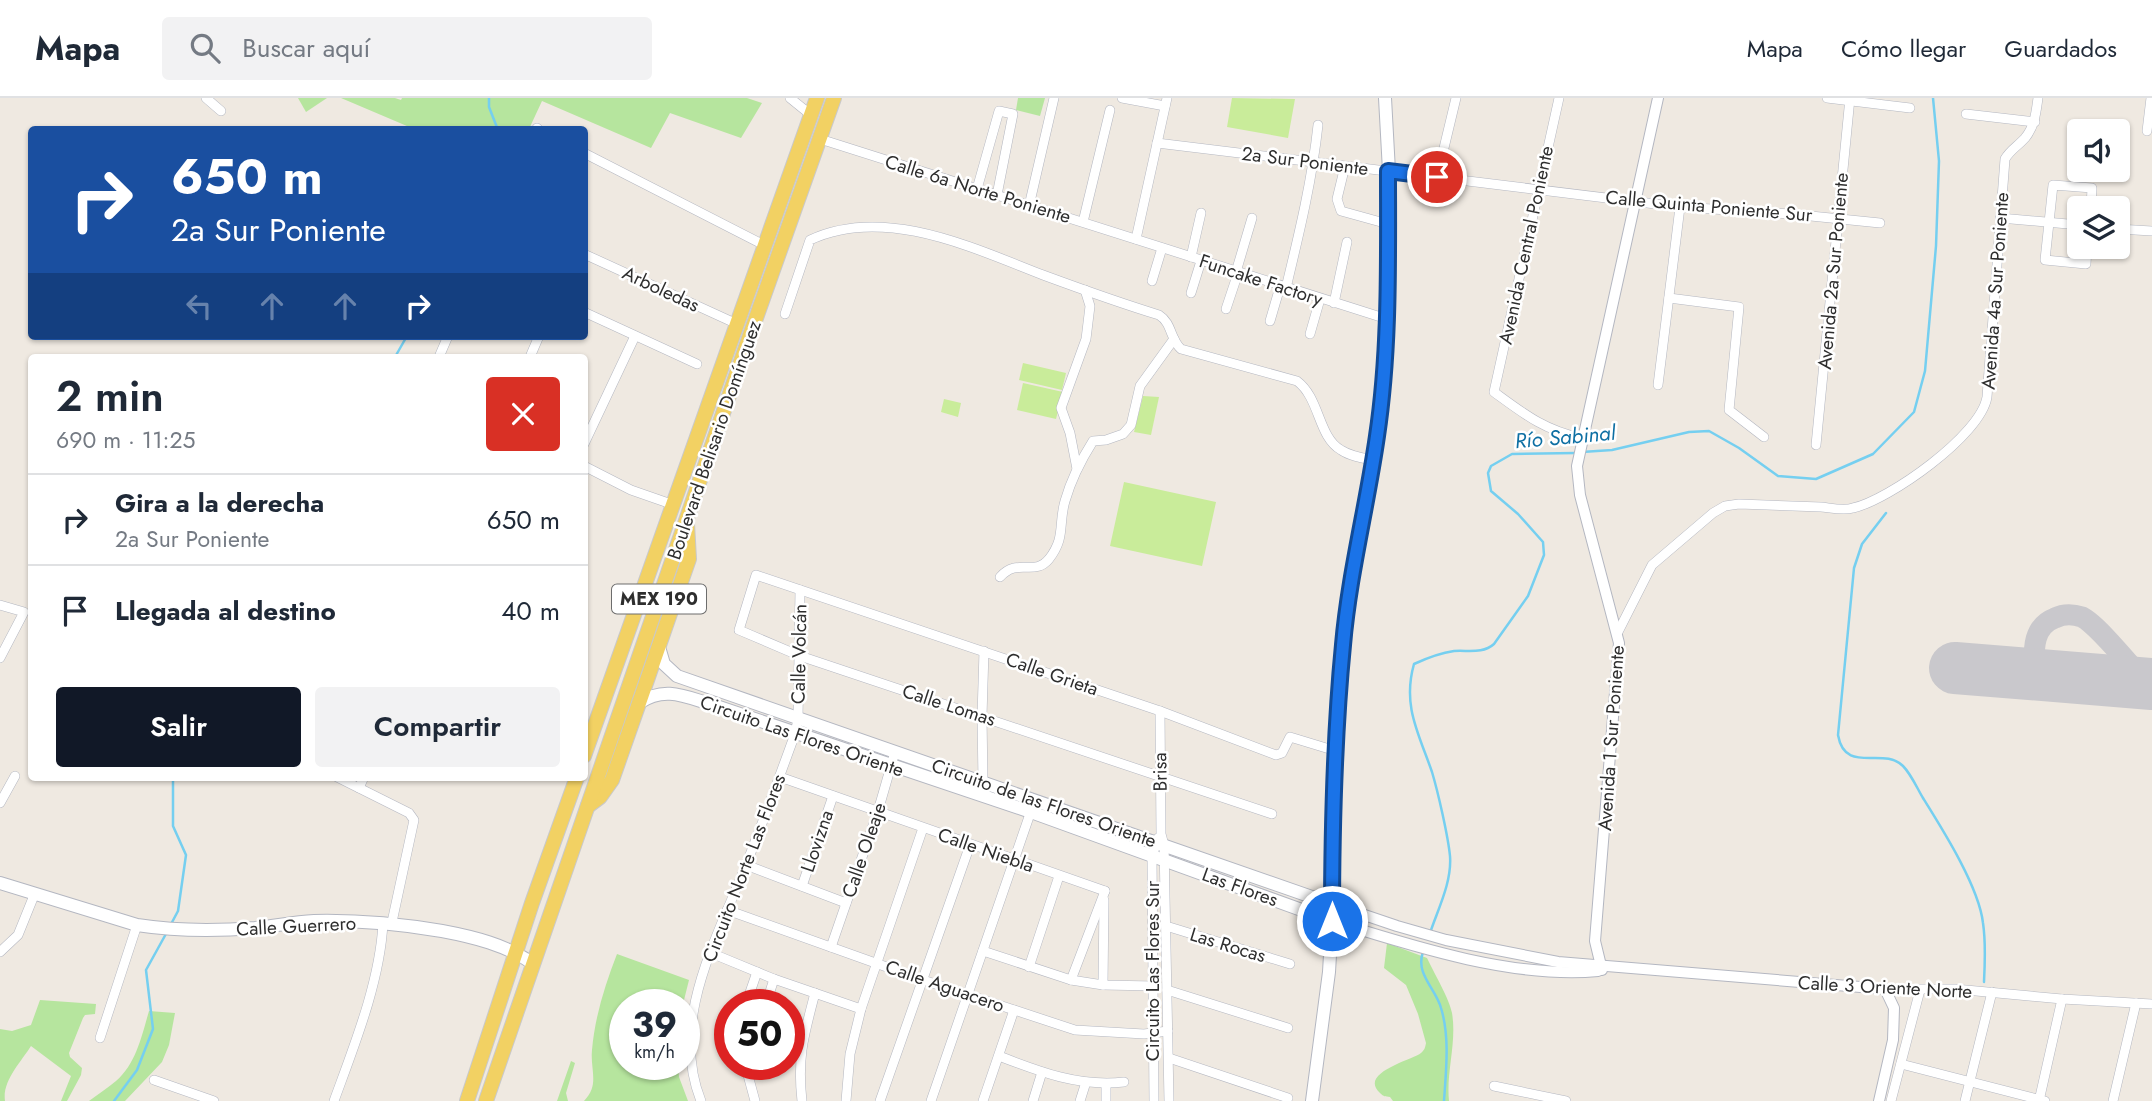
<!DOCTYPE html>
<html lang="es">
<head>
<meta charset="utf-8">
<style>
  body { margin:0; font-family:Jost,sans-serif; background:#f2f2f3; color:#1f2937; height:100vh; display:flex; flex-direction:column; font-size:26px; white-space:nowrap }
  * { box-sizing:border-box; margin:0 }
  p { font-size:23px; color:#747a83 }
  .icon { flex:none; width:38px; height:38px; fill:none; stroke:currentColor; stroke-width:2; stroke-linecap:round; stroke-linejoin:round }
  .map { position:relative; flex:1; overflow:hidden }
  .details { position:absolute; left:28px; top:256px; width:560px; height:427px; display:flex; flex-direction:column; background:#fff; border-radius:7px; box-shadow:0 2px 5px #0004 }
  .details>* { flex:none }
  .hud { position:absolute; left:28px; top:28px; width:560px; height:214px; border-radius:7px; box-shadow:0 2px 5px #0004; background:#1a4fa0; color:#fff; overflow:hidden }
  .fabs { position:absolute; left:2067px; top:21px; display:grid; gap:14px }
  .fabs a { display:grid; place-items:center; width:63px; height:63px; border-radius:7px; background:#fff; box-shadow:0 2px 5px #0004; font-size:35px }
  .speed { position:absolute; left:609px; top:891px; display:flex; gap:14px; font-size:35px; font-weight:700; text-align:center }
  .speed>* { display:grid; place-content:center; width:91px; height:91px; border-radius:50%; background:#fff; box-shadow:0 2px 5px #0004; line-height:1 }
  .speed small { font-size:18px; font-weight:400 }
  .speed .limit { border:10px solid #d22; background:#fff; color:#111 }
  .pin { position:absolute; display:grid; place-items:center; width:60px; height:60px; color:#fff; margin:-30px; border:4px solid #fff; border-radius:50%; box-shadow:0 2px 7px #0007 }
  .me { position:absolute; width:77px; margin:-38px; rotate:0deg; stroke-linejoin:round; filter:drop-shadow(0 0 5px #0008) }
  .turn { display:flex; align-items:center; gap:24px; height:147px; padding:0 28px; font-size:32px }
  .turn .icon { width:91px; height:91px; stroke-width:2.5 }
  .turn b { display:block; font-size:49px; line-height:60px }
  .lanes { display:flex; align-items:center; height:66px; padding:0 28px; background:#0003; justify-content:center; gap:35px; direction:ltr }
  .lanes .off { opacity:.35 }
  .round { display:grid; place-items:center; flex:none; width:74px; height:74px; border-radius:7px; background:#f2f2f3 }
  .headline { display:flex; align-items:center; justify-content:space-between; height:119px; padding:0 28px }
  h1 { font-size:42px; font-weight:600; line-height:52px }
  .cta { display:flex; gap:14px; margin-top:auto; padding:14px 28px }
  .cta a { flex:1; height:80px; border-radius:7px; background:#111827; color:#fff; font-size:28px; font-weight:600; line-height:80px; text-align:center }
  .cta a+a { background:#f2f2f3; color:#1f2937 }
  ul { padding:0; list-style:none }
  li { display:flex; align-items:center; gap:21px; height:91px; padding:0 28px; border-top:2px solid #e0e1e3 }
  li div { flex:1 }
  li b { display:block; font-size:26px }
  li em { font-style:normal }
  header { display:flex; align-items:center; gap:42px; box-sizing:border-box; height:98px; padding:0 35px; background:#fff; border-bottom:2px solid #e0e1e3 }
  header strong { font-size:33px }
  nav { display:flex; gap:38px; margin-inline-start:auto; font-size:24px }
  .search { width:490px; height:63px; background:#f2f2f3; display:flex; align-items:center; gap:18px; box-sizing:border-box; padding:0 24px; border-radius:7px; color:#747a83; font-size:26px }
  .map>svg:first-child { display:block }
</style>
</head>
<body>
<header>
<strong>Mapa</strong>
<div class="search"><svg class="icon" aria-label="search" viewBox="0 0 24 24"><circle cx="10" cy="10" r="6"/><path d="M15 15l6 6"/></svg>Buscar aquí</div>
<nav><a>Mapa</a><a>Cómo llegar</a><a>Guardados</a></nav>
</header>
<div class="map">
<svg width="2152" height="1003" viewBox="0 0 2152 1003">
  <rect width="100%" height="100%" fill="#efe9e1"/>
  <g fill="#b6e59e">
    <path d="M298,0h29l-21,14z"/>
    <path d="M341,0h54l6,2 1,-2h345l15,5 -21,35 -71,-25 -19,35 -109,-47 -13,28h-115z"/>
    <path d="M1018,0h27l-5,18 -24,-6z"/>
    <path d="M1387,845l40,15c6,13 23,42 25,55 5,29 -6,59 -3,88h-56l-3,-4c-5,-1 -6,0 -10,-4 -22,-20 32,-33 41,-40 4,-4 4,-5 5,-10l-8,-29 -12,-29 -22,-17z"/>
    <path d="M617,856l72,26 -6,24h-58v60h53l1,13 9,24h-104c16,-16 6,-31 8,-51 3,-34 13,-65 25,-96z"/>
    <path d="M40,902l56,4 -1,10 -10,1 -2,3 -14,35 1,4 12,11 -1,7 -14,26h-6l10,-25 -40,-30c-10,16 -29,35 -26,55h-5v-72l12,2 19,-6z"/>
    <path d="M149,913l26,2 -6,32 -7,17 -37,39h-36c9,-7 19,-13 27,-20 20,-17 26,-46 33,-70z"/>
    <path d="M571,963l4,2 -9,30 2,8h-11z"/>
  </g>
  <g fill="#c9ec9a">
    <path d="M1232,0l63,1 -7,39 -61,-11z"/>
    <path d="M1023,265l43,10 -4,17 -43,-10z"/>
    <path d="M1023,285l40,9 -7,27 -39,-9z"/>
    <path d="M1143,298l16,1 -8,38 -17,-3z"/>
    <path d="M944,301l17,4 -3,14 -17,-5z"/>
    <path d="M1124,384l92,20 -14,64 -92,-20z"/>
  </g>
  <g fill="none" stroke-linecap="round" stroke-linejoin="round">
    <g stroke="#75cff0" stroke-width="2.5">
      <path d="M489,0v9l9,23"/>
      <path d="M395,259l12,-21"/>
      <path d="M1582,354l30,-2 77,-18 20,-1 30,17 39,28 38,3 57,-25 41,-42 11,-41 11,-125 3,-85 -6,-63"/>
      <path d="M1886,415l-24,31 -8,24 -16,167c7,40 45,11 65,31 8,8 14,22 20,32 20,32 56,89 60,125 3,20 2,40 1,59"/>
      <path d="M170,828l8,-15 8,-56 -13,-29v-49"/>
      <path d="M1430,835c8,-24 22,-51 20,-77 -2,-20 -12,-64 -18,-84 -13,-38 -30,-66 -18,-108 13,-6 26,-11 40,-13 14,-1 29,3 40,-7l34,-48 16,-41 -1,-13 -25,-28 -27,-23 -3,-18 3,-7 21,-12 64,-1"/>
      <path d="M1423,854c-8,22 13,37 18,56 9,29 5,63 3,93"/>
      <path d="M114,1003l23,-31 16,-41 -7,-59 21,-38"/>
    </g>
    <path stroke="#c9c8cc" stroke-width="21" d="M2034,576c0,-21 -3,-47 21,-56 8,-4 18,-4 27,-1 16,8 51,52 65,67"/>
    <path stroke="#c9c8cc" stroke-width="52" d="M1955,570l197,16"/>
    <defs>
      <g id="minor">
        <path d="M206,0l15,13"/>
        <path d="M790,0l21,17"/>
        <path d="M1122,0l43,8"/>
        <path d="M1559,0l-65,294c30,22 50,38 87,46"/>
        <path d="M1827,0l83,10"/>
        <path d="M1966,16l69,8"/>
        <path d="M537,30l2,2"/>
        <path d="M2147,33l4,-33"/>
        <path d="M820,41l567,180"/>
        <path d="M1157,45l523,64 111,7 89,9"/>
        <path d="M584,55l180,92"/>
        <path d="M1345,68l-8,33 4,12 47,13"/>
        <path d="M1437,79l19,-79"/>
        <path d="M977,91l22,-78 14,3 -16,81"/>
        <path d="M1029,108l25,-108"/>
        <path d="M2000,120l79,7"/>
        <path d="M1083,124l27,-112"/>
        <path d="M2118,131l34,2"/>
        <path d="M1136,141l31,-141"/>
        <path d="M2087,149l-1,17 -41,-4 8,-75 39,3 -1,20"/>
        <path d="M584,156l153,70"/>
        <path d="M1191,159l10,-44"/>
        <path d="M1236,174l16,-54"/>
        <path d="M1152,183l10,-33"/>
        <path d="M1286,190c13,-54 26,-107 32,-163"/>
        <path d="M1191,195l10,-32"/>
        <path d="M1669,200l70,9 -10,103 35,27"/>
        <path d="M1334,205l13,-61"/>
        <path d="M1226,211l12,-36"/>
        <path d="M584,214l113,52"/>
        <path d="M785,216l25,-74c74,-35 163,8 233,35 38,14 77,28 116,40 13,8 11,24 22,34l116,32c23,17 21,56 44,69 9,6 21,8 32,10"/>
        <path d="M1270,223l10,-34"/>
        <path d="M1310,236l10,-35"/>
        <path d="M439,259l9,-21"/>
        <path d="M530,259l9,-21"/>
        <path d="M1658,287l22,-178"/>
        <path d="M584,346l51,-108"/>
        <path d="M1816,347l34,-347"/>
        <path d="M584,368l47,24 43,15"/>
        <path d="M1077,371l-7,-36 -9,-25 25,-69 4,-33 -5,-16"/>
        <path d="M1000,479c18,-20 34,0 49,-18 17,-22 9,-34 16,-58 6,-21 16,-41 28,-60l13,-1 17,-6 8,-9 9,-39 34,-47"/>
        <path d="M0,507l24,7 -24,46"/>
        <path d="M1618,534l34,-67 61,-52 12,-7 14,-2c27,1 54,2 82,3 10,1 23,4 32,1 36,-8 128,-73 134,-111l18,-238c5,-9 13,-13 20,-21 10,-12 11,-26 13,-40"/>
        <path d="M1160,613l1,123 3,11 5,256"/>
        <path d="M337,679l72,36 5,7 -22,102"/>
        <path d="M780,679l325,114"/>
        <path d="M983,684l-1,-66 2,-65"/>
        <path d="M359,690l5,-11"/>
        <path d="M0,705l15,-27"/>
        <path d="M1272,716l-472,-158 -61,-26 17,-55 404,136 116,44 6,-2 8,-16 46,14"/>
        <path d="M746,767l100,38"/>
        <path d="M802,788l31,-90"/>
        <path d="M727,812l196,70 152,50 69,4 24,-3"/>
        <path d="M1166,828l124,38"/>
        <path d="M831,849l47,-136 17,-59"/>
        <path d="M983,853l88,29 32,5 51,1"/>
        <path d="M0,854l18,-17 17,-42"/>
        <path d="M711,855l63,26 87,30"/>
        <path d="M1029,869l30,-91"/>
        <path d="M1071,882l34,-89"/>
        <path d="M1103,887l1,-85"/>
        <path d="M1885,891h70l107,10 90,5"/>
        <path d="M1167,892l121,38"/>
        <path d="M746,906l11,-32"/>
        <path d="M766,906l8,-25"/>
        <path d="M100,940l37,-113"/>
        <path d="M999,958c41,16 80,31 125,26"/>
        <path d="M1169,960l119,40"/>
        <path d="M745,966l10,37"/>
        <path d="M1901,966l144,37"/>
        <path d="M154,982l60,21"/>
        <path d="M1106,986v17"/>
        <path d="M1494,988l72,15"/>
        <path d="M334,1003c20,-55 46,-119 49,-178"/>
        <path d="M701,1003c-32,-80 16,-162 45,-236 17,-43 33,-87 49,-131l3,-15 2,-129"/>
        <path d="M802,1003c-5,-44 2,-66 13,-108"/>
        <path d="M846,1003l4,-47 11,-45 62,-181"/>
        <path d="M880,1003l90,-256"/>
        <path d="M931,1003l101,-293"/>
        <path d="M983,1003l31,-91"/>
        <path d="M1033,1003l9,-29"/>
        <path d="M1080,1003l6,-19"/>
        <path d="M1154,1003l-2,-244 6,-19"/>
        <path d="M1891,1003l29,-111"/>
        <path d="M1965,1003l27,-109"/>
        <path d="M2039,1003l23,-102"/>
        <path d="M2113,1003l23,-98"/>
      </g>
      <g id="tertiary">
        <path d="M1332,806l65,22 49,14 112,22 327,27 9,19 -1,32 -14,61"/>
        <path d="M1332,823c80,25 182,58 266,50"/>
        <path d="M1602,872l-7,-29 24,-298 -39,-148 -3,-29 81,-368"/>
      </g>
      <g id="secondary">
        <path d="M659,549l5,17 13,12 655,228"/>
        <path d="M639,605c25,-17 45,-7 71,1l321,108 301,109"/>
        <path d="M0,785l137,42c39,6 79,6 118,3 20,-2 39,-6 59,-7 43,-1 86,3 128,10 32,6 64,14 90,32"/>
        <path d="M1312,1003l17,-129 3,-51 -1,-86 12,-189 11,-82 23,-128 6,-58 5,-136 1,-71 -4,-73"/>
      </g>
      <g id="primary">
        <path d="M584,658l233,-658"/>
        <path d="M588,708l12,-9 12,-17 27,-77 50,-144 -2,-36"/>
        <path d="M467,1003l65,-198 45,-126"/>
        <path d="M486,1003l265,-769 83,-234"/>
      </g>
    </defs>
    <use href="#minor" stroke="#b4b7c1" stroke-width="10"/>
    <use href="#tertiary" stroke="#b4b7c1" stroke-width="12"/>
    <use href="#secondary" stroke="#b4b7c1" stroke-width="14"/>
    <use href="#primary" stroke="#c9c9c9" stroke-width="16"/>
    <use href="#minor" stroke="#fff" stroke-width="9"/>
    <use href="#tertiary" stroke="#fff" stroke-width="10"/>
    <use href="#secondary" stroke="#fff" stroke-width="12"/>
    <use href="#primary" stroke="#f2d163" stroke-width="14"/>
  </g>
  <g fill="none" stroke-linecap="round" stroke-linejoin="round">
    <defs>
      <path id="route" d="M1332,823c0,-92 2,-184 11,-276 6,-70 24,-139 34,-209 13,-87 11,-177 11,-265l49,6"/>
    </defs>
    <use href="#route" stroke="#114b97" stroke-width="18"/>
    <use href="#route" stroke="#1a73e8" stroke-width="12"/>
  </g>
  <g text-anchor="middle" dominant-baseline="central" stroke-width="5" stroke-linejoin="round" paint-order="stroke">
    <rect fill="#fff" stroke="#6d6d6d" stroke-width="2" x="612" y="486.5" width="94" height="29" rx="5"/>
    <g font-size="18" font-weight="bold" fill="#2e2e2e">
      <text x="659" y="501">MEX 190</text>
    </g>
    <g font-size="19" fill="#2e2e2e" stroke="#fff">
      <text transform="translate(1305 63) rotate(7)">2a Sur Poniente</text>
      <text transform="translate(978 91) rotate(17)">Calle 6a Norte Poniente</text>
      <text transform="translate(1709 108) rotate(5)">Calle Quinta Poniente Sur</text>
      <text transform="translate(1526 147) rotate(-78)">Avenida Central Poniente</text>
      <text transform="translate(1833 173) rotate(-85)">Avenida 2a Sur Poniente</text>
      <text transform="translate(1261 182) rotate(18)">Funcake Factory</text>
      <text transform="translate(661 191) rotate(25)">Arboledas</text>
      <text transform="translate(1995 193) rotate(-86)">Avenida 4a Sur Poniente</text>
      <text transform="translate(714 342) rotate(-71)">Boulevard Belisario Domínguez</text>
      <text transform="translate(799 556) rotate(-89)">Calle Volcán</text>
      <text transform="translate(1052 576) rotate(19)">Calle Grieta</text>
      <text transform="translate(949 607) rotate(18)">Calle Lomas</text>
      <text transform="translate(802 638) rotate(19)">Circuito Las Flores Oriente</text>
      <text transform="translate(1611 640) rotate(-86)">Avenida 1 Sur Poniente</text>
      <text transform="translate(1160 674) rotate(-91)">Brisa</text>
      <text transform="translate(1044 705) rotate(19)">Circuito de las Flores Oriente</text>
      <text transform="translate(817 743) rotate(-71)">Llovizna</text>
      <text transform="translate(864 752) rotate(-71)">Calle Oleaje</text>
      <text transform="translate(986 752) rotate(19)">Calle Niebla</text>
      <text transform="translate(744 770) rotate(-69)">Circuito Norte Las Flores</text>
      <text transform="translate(1240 789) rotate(20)">Las Flores</text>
      <text transform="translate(296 828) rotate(-3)">Calle Guerrero</text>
      <text transform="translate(1228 847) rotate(17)">Las Rocas</text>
      <text transform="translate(1152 873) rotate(-90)">Circuito Las Flores Sur</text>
      <text transform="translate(945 888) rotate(19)">Calle Aguacero</text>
      <text transform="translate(1885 889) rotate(3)">Calle 3 Oriente Norte</text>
    </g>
    <g font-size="21" font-style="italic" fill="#0d6fa3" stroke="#fff">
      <text transform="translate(1565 339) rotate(-5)">Río Sabinal</text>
    </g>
  </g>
</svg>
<div class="fabs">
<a><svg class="icon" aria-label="sound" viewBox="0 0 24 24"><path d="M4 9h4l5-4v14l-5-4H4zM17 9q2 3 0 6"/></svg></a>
<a><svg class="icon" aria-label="layers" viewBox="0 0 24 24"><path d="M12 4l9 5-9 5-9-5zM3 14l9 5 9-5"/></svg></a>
</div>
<div class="speed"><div>39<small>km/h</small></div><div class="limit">50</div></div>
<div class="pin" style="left:1437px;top:79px;background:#d93025"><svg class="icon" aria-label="arrive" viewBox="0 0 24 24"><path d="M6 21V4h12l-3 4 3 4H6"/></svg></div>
<svg class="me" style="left:1332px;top:823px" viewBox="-20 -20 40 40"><circle r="17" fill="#1a73e8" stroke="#fff" stroke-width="3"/><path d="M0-11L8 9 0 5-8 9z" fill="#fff"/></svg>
<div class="hud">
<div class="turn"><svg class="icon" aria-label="right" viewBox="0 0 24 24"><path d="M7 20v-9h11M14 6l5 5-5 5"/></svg><div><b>650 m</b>2a Sur Poniente</div></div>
<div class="lanes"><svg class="icon off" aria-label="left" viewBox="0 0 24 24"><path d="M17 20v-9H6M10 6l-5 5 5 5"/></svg><svg class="icon off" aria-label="ahead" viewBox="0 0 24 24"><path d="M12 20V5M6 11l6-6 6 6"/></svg><svg class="icon off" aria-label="ahead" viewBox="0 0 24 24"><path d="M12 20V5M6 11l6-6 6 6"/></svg><svg class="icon" aria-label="right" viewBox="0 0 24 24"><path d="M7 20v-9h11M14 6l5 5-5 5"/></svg></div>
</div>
<section class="details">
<div class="headline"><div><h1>2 min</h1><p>690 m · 11:25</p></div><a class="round" style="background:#d93025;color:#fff"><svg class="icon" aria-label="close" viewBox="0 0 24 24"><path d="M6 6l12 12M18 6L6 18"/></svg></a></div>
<ul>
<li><svg class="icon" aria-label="right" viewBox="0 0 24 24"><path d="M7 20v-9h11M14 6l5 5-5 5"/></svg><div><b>Gira a la derecha</b><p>2a Sur Poniente</p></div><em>650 m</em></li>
<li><svg class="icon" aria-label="arrive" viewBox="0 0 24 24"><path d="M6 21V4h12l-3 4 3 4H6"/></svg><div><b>Llegada al destino</b></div><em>40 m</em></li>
</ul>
<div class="cta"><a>Salir</a><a>Compartir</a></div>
</section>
</div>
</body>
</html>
